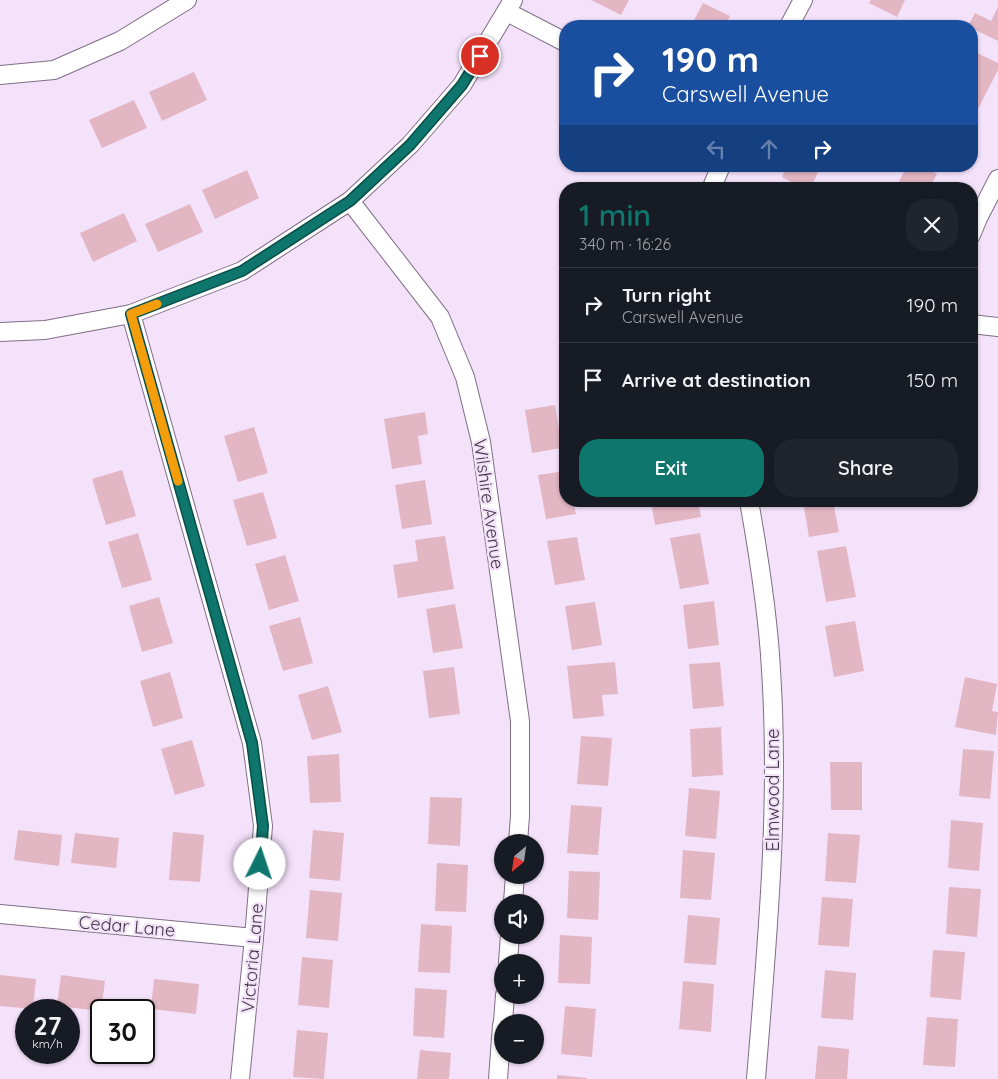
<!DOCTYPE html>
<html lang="en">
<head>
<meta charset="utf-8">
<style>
  body { margin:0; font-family:Quicksand,sans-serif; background:#20242c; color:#f1f3f6; height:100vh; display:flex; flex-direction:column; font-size:19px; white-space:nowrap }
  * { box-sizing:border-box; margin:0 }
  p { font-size:16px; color:#9ea1a6 }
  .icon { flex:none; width:28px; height:28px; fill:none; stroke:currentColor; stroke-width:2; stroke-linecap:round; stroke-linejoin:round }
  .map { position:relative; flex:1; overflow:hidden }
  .sheet { position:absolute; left:559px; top:182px; width:419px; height:325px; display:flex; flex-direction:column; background:#171b24; border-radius:20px; box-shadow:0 1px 4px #0004 }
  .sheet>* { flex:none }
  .top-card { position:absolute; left:559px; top:20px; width:419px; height:152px; border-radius:20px; box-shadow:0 1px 4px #0004; background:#1a4fa0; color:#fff; overflow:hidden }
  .needle { width:32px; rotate:209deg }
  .buttons { position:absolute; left:494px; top:834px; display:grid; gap:10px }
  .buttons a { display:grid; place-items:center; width:50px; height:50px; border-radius:50%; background:#171b24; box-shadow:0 1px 4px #0004; font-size:25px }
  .speed { position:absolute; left:15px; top:999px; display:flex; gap:10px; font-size:25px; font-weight:700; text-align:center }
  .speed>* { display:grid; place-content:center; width:65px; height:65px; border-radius:50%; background:#171b24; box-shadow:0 1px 4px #0004; line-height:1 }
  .speed small { font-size:12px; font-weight:400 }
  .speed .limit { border:2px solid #111; border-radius:8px; background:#fff; color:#111 }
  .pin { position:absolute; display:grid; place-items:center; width:42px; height:42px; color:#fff; margin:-21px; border:2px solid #fff; border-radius:50%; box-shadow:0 1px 5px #0007 }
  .me { position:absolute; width:55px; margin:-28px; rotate:4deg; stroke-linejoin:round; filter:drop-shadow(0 0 4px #0008) }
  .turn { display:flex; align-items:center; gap:18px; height:105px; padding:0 20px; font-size:22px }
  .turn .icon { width:65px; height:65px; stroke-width:2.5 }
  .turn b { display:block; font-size:35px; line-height:42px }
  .lanes { display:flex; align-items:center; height:48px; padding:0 20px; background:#0003; justify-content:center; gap:25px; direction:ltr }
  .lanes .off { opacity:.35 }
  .round { display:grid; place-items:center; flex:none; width:52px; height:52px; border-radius:20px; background:#20242c }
  .head { display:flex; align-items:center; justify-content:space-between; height:85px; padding:0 20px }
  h1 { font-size:30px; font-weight:600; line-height:38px; color:#0f766e }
  .button { display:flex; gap:10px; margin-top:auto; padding:10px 20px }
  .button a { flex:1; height:58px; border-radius:20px; background:#0f766e; color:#fff; font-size:20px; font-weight:600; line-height:58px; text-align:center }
  .button a+a { background:#20242c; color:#f1f3f6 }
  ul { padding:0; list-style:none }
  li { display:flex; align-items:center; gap:15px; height:75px; padding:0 20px; border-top:1px solid #363941 }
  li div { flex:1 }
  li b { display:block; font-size:19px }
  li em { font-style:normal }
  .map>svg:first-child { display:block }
</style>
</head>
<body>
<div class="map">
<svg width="998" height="1079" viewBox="0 0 998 1079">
  <rect width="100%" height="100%" fill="#f4e2fb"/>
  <g fill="#e3b6c4">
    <path d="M591,0h38l-8,15z"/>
    <path d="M871,0h34l-8,17 -28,-14z"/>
    <path d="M703,3l27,13 -5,10h-34z"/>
    <path d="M998,7v34l-27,-13v-2h-3l7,-13 16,8z"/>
    <path d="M973,51l25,12v7l-20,39 -7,-3v-53z"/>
    <path d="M194,72l13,28 -45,21 -13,-29z"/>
    <path d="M134,100l13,28 -45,20 -13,-28z"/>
    <path d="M787,166h34l-11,23h-6l-22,-12z"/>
    <path d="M907,166h15l15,8 -8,15h-34z"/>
    <path d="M247,170l12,28 -44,21 -13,-29z"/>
    <path d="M190,204l13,28 -45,20 -13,-28z"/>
    <path d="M124,213l13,28 -44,21 -13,-29z"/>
    <path d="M555,405l7,43 -30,5 -7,-43z"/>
    <path d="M425,412l3,22 -10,2 4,28 -30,5 -8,-50z"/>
    <path d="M254,427l14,46 -30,9 -14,-46z"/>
    <path d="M122,470l14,46 -30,9 -14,-46z"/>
    <path d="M565,471v30h8l3,13 -30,5 -8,-44z"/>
    <path d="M425,480l7,44 -30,5 -7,-44z"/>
    <path d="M263,492l14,46 -30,8 -14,-46z"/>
    <path d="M651,501h47l3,16 -46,8z"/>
    <path d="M803,501h30l6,31 -30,5z"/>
    <path d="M138,533l14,47 -30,8 -14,-46z"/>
    <path d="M700,533l9,51 -29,5 -10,-51z"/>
    <path d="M445,536l9,53 -56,9 -5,-33 25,-4 -3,-21z"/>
    <path d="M577,537l8,43 -30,5 -8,-44z"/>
    <path d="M846,546l10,51 -30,5 -9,-51z"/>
    <path d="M285,555l14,46 -30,9 -14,-46z"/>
    <path d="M159,597l14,46 -31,9 -13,-46z"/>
    <path d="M714,601l5,44 -31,4 -5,-44z"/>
    <path d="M595,602l7,43 -30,5 -7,-44z"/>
    <path d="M455,604l8,44 -30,5 -7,-44z"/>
    <path d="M300,617l13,46 -30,8 -14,-45z"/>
    <path d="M855,621l9,50 -30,6 -9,-51z"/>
    <path d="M615,662l3,32 -16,1 2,21 -31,3 -6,-53z"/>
    <path d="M720,662l4,44 -31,3 -4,-45z"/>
    <path d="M454,667l6,47 -31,4 -6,-47z"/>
    <path d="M170,672l13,46 -30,9 -13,-46z"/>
    <path d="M965,677l32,7 -5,27 6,1 -2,23 -41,-8z"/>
    <path d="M328,686l14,46 -30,8 -14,-45z"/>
    <path d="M721,727l2,48 -31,2 -2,-48z"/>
    <path d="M581,736l31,2 -4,48 -31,-2z"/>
    <path d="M192,740l13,46 -30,9 -14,-46z"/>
    <path d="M963,749l31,2 -4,48 -31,-3z"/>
    <path d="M339,754l2,48 -31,1 -3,-47z"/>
    <path d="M830,762h32v48h-31z"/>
    <path d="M689,788l31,3 -4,48 -31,-3z"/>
    <path d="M430,797l32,1 -2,48 -32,-2z"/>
    <path d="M571,805l31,2 -4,48 -31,-2z"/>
    <path d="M951,820l32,3 -4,48 -31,-3z"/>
    <path d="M18,830l44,5 -3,31 -45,-6z"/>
    <path d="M313,830l31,3 -4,48 -31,-3z"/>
    <path d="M173,832l31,3 -4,47 -31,-2z"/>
    <path d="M75,833l44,5 -3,30 -45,-5z"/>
    <path d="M828,833l32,2 -4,48 -31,-2z"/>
    <path d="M683,850l32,3 -4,47 -31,-2z"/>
    <path d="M437,863l31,2 -2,47 -31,-1z"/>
    <path d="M569,871l31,1 -2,48 -31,-2z"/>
    <path d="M949,887l32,2 -4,48 -31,-3z"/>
    <path d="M310,890l32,3 -4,48 -32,-3z"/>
    <path d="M822,897l31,2 -4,48 -31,-2z"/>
    <path d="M688,915l32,3 -4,47 -32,-2z"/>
    <path d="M421,924l31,2 -2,47 -32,-1z"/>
    <path d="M560,935l32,2 -2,47 -32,-1z"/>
    <path d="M933,950l32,2 -4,48 -31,-3z"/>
    <path d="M302,957l31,3 -4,48 -31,-3z"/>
    <path d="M825,970l31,3 -3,47 -32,-2z"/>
    <path d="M0,975l36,4 -3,30 -33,-3z"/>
    <path d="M61,975l44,6 -4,30 -44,-5z"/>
    <path d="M154,979l45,5 -3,30 -45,-5z"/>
    <path d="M683,981l31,3 -3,48 -32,-3z"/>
    <path d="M415,988l32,2 -3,48 -31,-2z"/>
    <path d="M565,1006l31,3 -4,48 -31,-3z"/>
    <path d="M927,1017l31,2 -3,48 -32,-2z"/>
    <path d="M297,1030l31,3 -4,46 -31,-2z"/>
    <path d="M818,1046l31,3 -2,30h-32z"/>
    <path d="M420,1050l31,3 -2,26h-32z"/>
    <path d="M557,1075l30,3v1h-30z"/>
  </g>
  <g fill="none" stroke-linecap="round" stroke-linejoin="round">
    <defs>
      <g id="street">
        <path d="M507,12l58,30"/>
        <path d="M789,26l14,-26"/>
        <path d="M0,75l54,-5 66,-29 67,-41"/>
        <path d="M711,189l10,-23"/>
        <path d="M350,201l90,116 25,60 16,65 39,279v95l-2,26"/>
        <path d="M971,235l7,-17 20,-39"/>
        <path d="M131,314l121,429 11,83 -9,112 -14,141"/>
        <path d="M971,324l27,3"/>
        <path d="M0,332l45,-2 86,-16 111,-43 108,-70 60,-56 52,-60 51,-85"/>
        <path d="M749,501c10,56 19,112 22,169 9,137 -4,273 -15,409"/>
        <path d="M513,902l2,-27"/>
        <path d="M0,914l254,24"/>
        <path d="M508,962l2,-27"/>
        <path d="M503,1022l2,-27"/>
        <path d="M498,1079l4,-54"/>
      </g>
    </defs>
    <use href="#street" stroke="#7f6e84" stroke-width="20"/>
    <use href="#street" stroke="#fff" stroke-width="18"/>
  </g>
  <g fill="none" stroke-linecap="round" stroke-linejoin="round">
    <defs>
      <path id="route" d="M260,864l3,-38 -11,-83 -121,-429 111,-43 108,-70 60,-56 52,-60 18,-29"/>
    </defs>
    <use href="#route" stroke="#0a4d48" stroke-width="12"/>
    <use href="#route" stroke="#0f766e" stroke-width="9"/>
    <path stroke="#f59e0b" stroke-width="9" d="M157,304l-26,10 47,167"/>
  </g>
  <g text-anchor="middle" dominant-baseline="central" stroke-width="4.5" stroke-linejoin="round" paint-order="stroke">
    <g font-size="18" fill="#403943" stroke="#f4e2fb">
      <text transform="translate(489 504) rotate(82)">Wilshire Avenue</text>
      <text transform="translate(772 790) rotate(-90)">Elmwood Lane</text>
      <text transform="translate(127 926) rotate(5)">Cedar Lane</text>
      <text transform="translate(252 958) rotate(-85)">Victoria Lane</text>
    </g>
  </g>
</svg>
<div class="buttons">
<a><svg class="needle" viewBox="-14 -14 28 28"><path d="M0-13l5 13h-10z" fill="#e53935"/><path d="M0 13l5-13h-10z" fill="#9ea1a6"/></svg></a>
<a><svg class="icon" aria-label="sound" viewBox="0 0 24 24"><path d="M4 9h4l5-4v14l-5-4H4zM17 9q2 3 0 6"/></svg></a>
<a>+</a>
<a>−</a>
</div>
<div class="speed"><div>27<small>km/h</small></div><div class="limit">30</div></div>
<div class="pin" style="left:480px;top:56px;background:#d93025"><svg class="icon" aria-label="arrive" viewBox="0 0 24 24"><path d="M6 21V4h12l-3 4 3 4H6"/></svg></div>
<svg class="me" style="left:260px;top:864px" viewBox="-20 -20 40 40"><circle r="19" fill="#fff"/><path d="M0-13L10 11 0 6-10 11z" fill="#0f766e"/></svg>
<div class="top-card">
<div class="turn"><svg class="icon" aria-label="right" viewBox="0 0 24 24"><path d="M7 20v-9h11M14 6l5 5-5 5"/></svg><div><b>190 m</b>Carswell Avenue</div></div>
<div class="lanes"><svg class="icon off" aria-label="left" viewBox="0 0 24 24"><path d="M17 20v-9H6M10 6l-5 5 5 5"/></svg><svg class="icon off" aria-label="ahead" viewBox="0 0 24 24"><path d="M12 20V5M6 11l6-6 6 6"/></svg><svg class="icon" aria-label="right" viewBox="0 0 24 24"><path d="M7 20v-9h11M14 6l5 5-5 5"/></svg></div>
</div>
<section class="sheet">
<div class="head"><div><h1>1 min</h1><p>340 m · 16:26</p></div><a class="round"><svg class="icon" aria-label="close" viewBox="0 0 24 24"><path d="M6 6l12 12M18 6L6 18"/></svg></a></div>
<ul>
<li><svg class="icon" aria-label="right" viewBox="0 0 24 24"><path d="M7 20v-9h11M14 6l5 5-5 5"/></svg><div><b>Turn right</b><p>Carswell Avenue</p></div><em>190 m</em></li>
<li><svg class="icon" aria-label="arrive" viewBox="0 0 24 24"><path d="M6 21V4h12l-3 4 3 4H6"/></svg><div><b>Arrive at destination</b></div><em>150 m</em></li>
</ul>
<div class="button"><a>Exit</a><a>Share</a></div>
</section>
</div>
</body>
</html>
